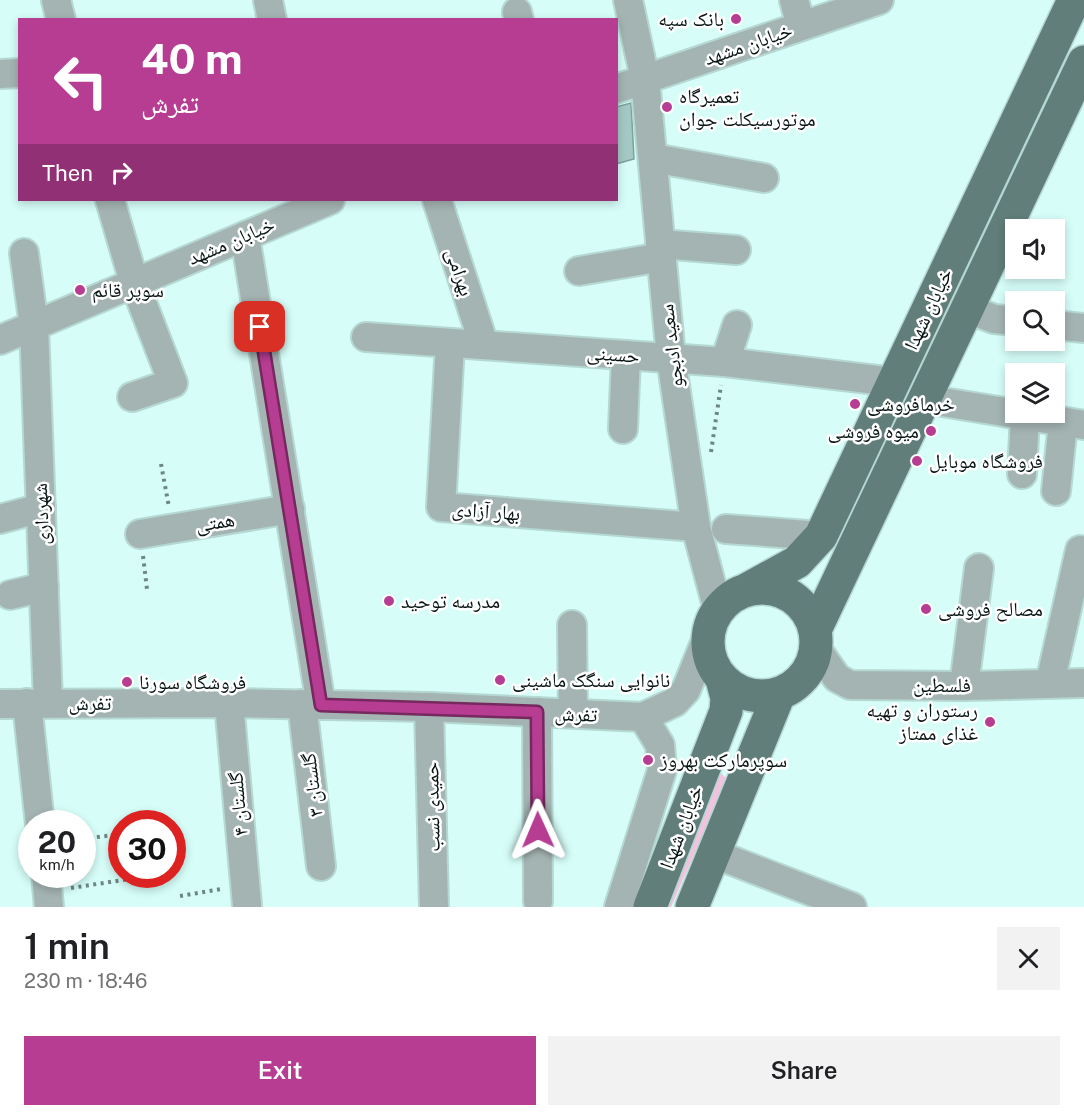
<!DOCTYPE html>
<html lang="en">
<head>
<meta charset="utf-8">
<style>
  body { margin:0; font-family:"Public Sans","Noto Naskh Arabic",sans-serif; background:#f2f2f2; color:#202124; height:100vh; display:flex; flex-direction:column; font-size:22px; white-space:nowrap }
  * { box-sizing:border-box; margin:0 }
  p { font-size:20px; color:#757577 }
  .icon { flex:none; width:33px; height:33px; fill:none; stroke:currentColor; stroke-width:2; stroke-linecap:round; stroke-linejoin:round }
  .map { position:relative; height:907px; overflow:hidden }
  .side { display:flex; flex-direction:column; background:#fff; flex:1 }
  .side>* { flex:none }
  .guide { position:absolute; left:18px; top:18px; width:600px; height:183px; border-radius:0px; box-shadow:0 3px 9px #0003; background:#b63d92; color:#fff; overflow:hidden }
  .fabs { position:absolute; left:1005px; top:219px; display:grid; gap:12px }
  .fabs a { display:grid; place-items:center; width:60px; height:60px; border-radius:0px; background:#fff; box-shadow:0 3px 9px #0003; font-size:30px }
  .speed { position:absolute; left:18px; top:810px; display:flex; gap:12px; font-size:30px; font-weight:700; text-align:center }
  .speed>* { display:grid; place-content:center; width:78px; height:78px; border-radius:50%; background:#fff; box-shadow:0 3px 9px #0003; line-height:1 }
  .speed small { font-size:15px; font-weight:400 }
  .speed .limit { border:9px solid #d22; background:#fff; color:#111 }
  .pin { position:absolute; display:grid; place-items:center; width:51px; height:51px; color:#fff; margin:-26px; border-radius:12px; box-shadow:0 3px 9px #0006 }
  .me { position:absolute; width:66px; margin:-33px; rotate:359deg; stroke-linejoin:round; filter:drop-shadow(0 0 4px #0008) }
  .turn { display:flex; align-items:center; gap:21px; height:126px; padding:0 24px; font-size:27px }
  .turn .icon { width:78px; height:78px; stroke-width:2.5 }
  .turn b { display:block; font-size:42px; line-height:51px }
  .then { display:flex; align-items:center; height:57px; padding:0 24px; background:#0003; gap:12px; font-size:22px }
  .round { display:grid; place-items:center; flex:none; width:63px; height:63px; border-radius:0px; background:#f2f2f2 }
  .summary { display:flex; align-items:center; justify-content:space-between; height:102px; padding:0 24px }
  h1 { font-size:36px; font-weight:600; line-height:45px }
  .primary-button { display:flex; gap:12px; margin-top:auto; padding:12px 24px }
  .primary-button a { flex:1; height:69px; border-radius:0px; background:#b63d92; color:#fff; font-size:24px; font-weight:600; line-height:69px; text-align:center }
  .primary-button a+a { background:#f2f2f2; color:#202124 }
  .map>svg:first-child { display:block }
</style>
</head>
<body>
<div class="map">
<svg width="1084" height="907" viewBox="0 0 1084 907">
  <rect width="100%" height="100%" fill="#d6fdf8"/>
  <path fill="#f3c2df" d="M720,772l6,6v4l-55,125h-16z"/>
  <path fill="#a4c9c4" stroke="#7da19d" stroke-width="1.5" d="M631,103l3,56 -18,5v-57z"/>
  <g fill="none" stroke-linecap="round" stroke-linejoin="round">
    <defs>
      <g id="minor">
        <path d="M56,0l5,20"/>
        <path d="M268,0l4,20"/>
        <path d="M628,0l17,79 26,279 25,169 22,83"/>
        <path d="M794,0l7,26"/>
        <path d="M517,12l2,8"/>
        <path d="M0,74l20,-1"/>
        <path d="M616,89l263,-89"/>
        <path d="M653,158l111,20"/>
        <path d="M110,200l24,82 39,101 -41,14"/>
        <path d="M437,200l47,145"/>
        <path d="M245,236l76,469"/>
        <path d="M660,244l76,6"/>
        <path d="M24,253l10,73 14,377"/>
        <path d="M579,271l83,-14"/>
        <path d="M966,308l28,11 22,2"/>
        <path d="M1054,325l30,3"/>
        <path d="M366,337l359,25 169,20"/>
        <path d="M0,340l330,-140"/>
        <path d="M450,343l-9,164 255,20"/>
        <path d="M725,362l12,-37"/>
        <path d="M924,399l160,26"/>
        <path d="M623,429l3,-74"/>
        <path d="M1022,474l3,-58"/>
        <path d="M1056,491l7,-69"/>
        <path d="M0,519l41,-11"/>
        <path d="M726,529l95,7"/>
        <path d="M140,534l150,-25"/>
        <path d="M10,595l34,-8"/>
        <path d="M572,625l1,88"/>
        <path d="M816,648l21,30 13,7 114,1 120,-3"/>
        <path d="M1050,683l30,-133"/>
        <path d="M964,686l15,-118"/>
        <path d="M27,703l13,121"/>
        <path d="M229,703l18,202"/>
        <path d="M0,704l229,-1 200,4 214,10 32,-15 11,-12 23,-57"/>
        <path d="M302,704l19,162"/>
        <path d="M429,707l5,200"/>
        <path d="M537,712l1,189"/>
        <path d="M712,853l140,54"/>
        <path d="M46,874l3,33"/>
        <path d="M619,907l43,-137 -2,-25 -17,-28"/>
      </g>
      <g id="major">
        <circle cx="762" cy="642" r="54"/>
        <path d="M748,589l49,-27 24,-26 253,-536"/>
        <path d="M815,630l269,-568"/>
        <path d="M650,907l76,-196 1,-13 -5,-19"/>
        <path d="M692,907l87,-213"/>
      </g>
    </defs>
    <use href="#minor" stroke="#b5d8d3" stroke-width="32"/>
    <use href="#major" stroke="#b5d8d3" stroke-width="36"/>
    <g stroke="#6c8784" stroke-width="4" stroke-dasharray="3 4.5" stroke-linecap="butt">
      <path d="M711,452l10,-67"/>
      <path d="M161,464l8,43"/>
      <path d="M143,556l4,33"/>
      <path d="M82,839l32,-4"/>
      <path d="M71,888l65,-10"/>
      <path d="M180,896l41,-7"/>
    </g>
    <use href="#minor" stroke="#a4b4b2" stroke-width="28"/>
    <use href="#major" stroke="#617e7b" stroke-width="33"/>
  </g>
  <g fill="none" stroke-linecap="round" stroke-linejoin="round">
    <defs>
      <path id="route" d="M260,327l61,378 216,7 1,118"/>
    </defs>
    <use href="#route" stroke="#76285f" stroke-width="15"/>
    <use href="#route" stroke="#b63d92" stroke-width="10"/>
  </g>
  <g fill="#b63d92" stroke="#fff" stroke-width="2">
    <circle cx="736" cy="19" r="6"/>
    <circle cx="667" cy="107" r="6"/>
    <circle cx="80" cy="290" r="6"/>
    <circle cx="855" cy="404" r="6"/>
    <circle cx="931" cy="431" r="6"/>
    <circle cx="917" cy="461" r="6"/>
    <circle cx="389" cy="601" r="6"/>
    <circle cx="926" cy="609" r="6"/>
    <circle cx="500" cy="680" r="6"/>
    <circle cx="127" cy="682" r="6"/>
    <circle cx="990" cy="722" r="6"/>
    <circle cx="648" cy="760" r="6"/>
  </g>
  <g text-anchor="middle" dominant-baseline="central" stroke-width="5" stroke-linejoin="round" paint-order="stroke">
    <g font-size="20" fill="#061413" stroke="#fff" text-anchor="start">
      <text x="724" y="19" text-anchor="end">بانک سپه</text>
      <text x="679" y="96">تعمیرگاه<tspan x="679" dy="23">موتورسیکلت جوان</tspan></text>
      <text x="92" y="290">سوپر قائم</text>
      <text x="867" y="404">خرمافروشی</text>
      <text x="919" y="431" text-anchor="end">میوه فروشی</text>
      <text x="929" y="461">فروشگاه موبایل</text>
      <text x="401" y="601">مدرسه توحید</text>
      <text x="938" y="609">مصالح فروشی</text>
      <text x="512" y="680">نانوایی سنگک ماشینی</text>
      <text x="139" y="682">فروشگاه سورنا</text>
      <text x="978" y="710" text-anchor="end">رستوران و تهیه<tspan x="978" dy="23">غذای ممتاز</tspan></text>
      <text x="660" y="760">سوپرمارکت بهروز</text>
    </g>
    <g font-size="20" fill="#061413" stroke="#fff">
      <text transform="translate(748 44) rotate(-19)">خیابان مشهد</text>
      <text transform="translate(231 241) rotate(-23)">خیابان مشهد</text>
      <text transform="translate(460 272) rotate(72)">بهرامی</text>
      <text transform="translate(928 309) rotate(-65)">خیابان شهدا</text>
      <text transform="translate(671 346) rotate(-97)">سعید ادبجو</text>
      <text transform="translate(613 354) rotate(4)">حسینی</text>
      <text transform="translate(486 511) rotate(4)">بهار آزادی</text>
      <text transform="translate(41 514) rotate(-92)">شهرداری</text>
      <text transform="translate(215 522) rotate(-9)">همتی</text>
      <text x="942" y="685">فلسطین</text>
      <text x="90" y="703">تفرش</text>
      <text transform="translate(576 714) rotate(2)">تفرش</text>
      <text transform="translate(312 785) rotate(-97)">گلستان ۳</text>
      <text transform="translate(238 804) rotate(-95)">گلستان ۴</text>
      <text transform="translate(432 807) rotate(-91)">حمیدی نسب</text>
      <text transform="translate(681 827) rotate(-69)">خیابان شهدا</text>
    </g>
  </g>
</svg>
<div class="fabs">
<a><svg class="icon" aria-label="sound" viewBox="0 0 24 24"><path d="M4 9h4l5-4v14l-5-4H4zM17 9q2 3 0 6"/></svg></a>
<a><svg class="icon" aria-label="search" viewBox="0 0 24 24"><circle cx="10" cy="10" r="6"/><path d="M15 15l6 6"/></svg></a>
<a><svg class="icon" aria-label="layers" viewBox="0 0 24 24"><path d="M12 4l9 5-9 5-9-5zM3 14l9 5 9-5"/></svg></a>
</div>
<div class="speed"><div>20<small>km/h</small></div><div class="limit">30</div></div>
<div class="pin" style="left:260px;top:327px;background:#d93025"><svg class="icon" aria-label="arrive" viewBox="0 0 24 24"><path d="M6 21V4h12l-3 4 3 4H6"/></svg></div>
<svg class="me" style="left:538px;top:830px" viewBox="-20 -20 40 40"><path d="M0-17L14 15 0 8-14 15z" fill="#b63d92" stroke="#fff" stroke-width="4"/></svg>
<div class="guide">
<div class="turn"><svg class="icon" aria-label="left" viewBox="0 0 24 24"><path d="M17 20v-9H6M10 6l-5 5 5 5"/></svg><div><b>40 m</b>تفرش</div></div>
<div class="then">Then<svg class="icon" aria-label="right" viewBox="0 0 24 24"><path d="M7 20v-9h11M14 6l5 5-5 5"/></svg></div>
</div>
</div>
<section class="side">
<div class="summary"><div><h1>1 min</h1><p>230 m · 18:46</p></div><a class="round"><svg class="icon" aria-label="close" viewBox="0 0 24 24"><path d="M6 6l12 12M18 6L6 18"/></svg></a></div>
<div class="primary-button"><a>Exit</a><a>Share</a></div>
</section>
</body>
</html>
